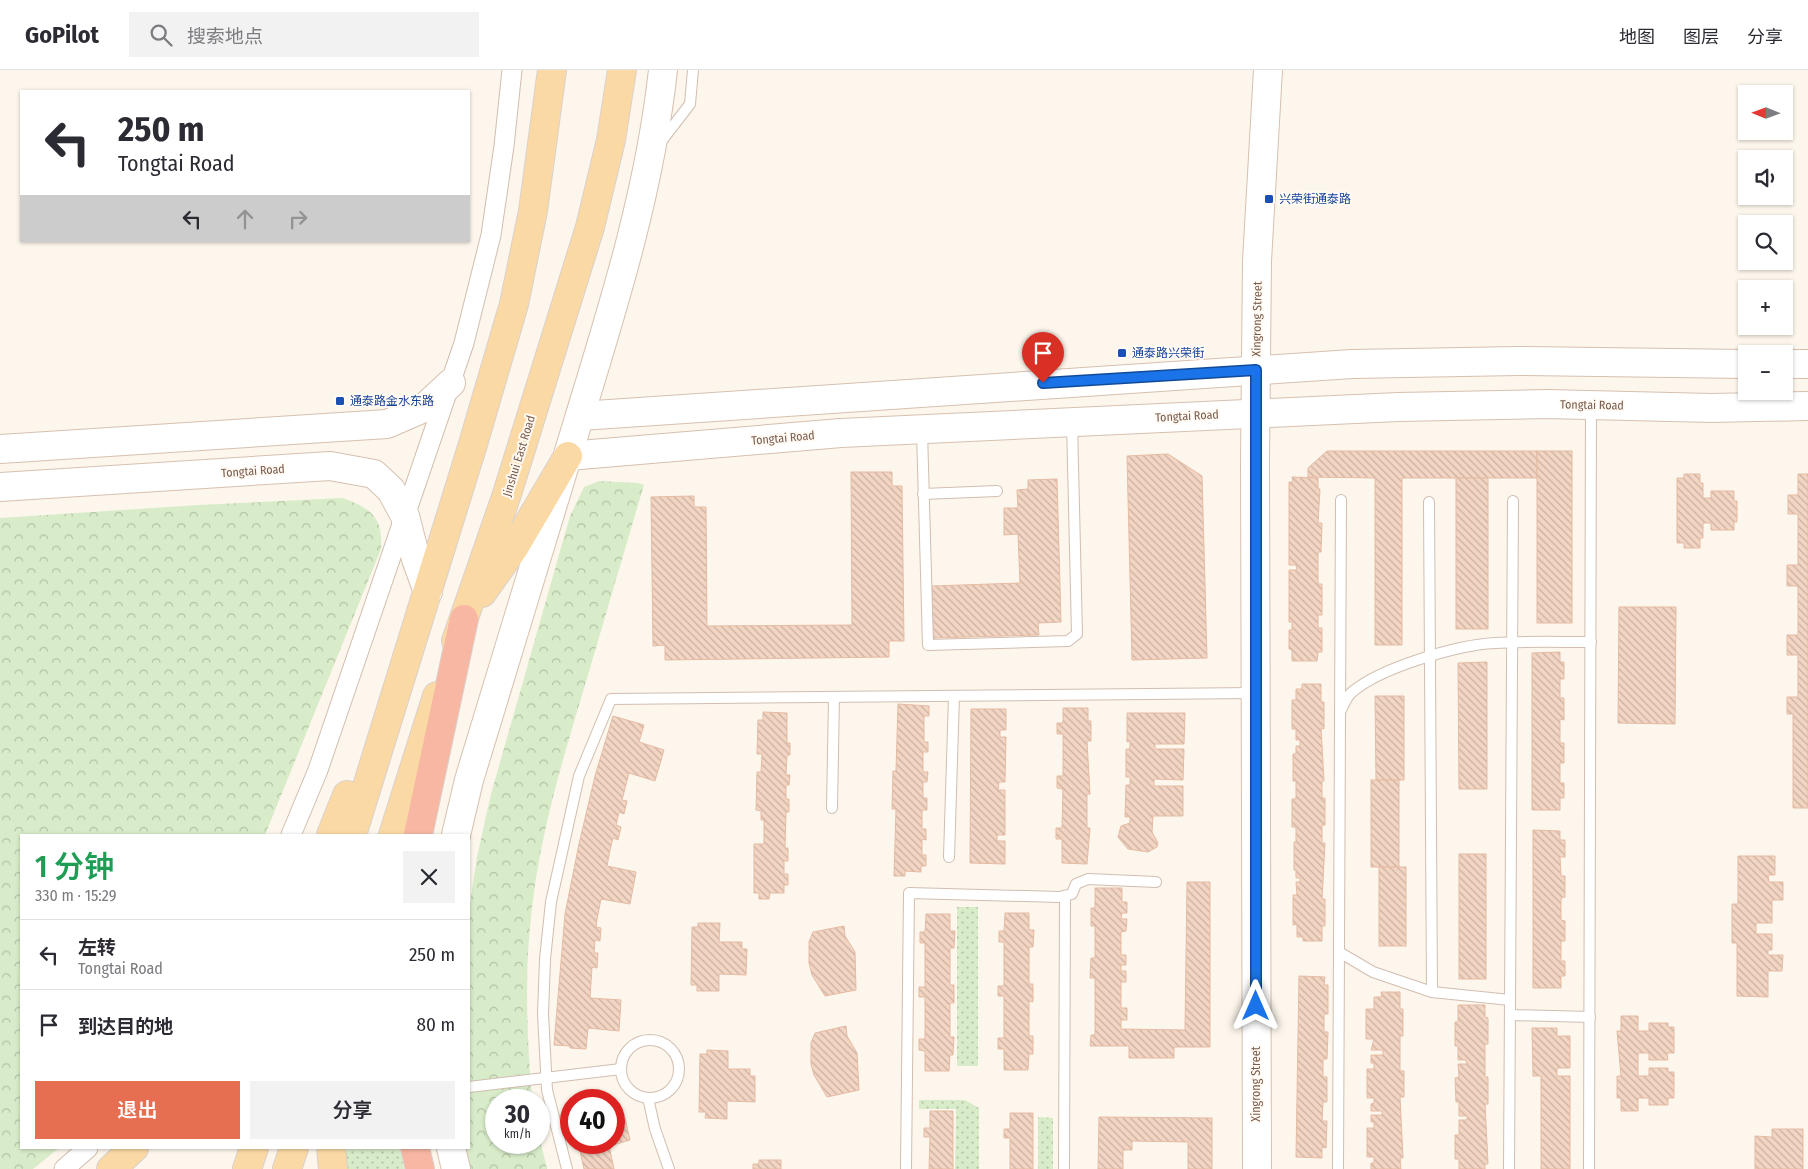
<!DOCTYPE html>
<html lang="zh">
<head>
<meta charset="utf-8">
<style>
  body { margin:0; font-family:"Fira Sans Condensed","Noto Sans SC",sans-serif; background:#f2f2f3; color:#2b2b33; height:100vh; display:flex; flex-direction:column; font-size:19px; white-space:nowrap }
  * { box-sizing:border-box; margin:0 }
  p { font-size:16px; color:#7c7c81 }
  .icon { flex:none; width:28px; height:28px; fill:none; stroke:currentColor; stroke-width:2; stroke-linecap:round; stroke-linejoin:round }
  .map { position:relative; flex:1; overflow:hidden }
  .sheet { position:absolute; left:20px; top:764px; width:450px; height:315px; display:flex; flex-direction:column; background:#fff; border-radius:0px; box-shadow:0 1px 4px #0004 }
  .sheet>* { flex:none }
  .guide { position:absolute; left:20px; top:20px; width:450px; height:152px; border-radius:0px; box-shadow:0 1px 4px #0004; background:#fff; color:#2b2b33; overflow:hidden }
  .needle { width:32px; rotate:271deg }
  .buttons { position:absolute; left:1738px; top:15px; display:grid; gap:10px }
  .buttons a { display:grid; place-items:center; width:55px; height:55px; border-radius:0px; background:#fff; box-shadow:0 1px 4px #0004; font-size:25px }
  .speed { position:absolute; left:485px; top:1019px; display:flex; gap:10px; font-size:25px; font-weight:700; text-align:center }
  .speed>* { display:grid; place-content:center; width:65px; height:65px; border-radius:50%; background:#fff; box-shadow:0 1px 4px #0004; line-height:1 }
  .speed small { font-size:12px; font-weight:400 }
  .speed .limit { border:8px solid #d22; background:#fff; color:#111 }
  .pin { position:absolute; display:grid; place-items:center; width:42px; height:42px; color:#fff; margin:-51px -21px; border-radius:50% 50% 50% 0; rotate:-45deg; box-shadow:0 0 5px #0007 }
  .pin .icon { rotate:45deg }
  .me { position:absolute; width:55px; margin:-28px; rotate:0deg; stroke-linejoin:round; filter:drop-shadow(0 0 4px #0008) }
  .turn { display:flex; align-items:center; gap:18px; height:105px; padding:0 15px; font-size:22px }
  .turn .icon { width:65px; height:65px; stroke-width:2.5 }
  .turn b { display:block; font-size:35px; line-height:42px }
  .lanes { display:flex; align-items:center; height:48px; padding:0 15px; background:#0003; justify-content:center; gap:25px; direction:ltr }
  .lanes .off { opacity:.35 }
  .round { display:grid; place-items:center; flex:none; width:52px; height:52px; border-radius:0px; background:#f2f2f3 }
  .summary { display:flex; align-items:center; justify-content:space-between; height:85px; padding:0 15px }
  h1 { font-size:30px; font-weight:600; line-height:38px; color:#1e9e55 }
  .button { display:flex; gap:10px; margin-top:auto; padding:10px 15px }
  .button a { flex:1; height:58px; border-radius:0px; background:#e76f51; color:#fff; font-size:20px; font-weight:600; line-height:58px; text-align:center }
  .button a+a { background:#f2f2f3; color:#2b2b33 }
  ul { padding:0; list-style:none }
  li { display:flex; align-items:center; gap:15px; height:70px; padding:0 15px; border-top:1px solid #e1e1e2 }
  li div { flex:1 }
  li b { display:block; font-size:19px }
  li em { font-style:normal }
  header { display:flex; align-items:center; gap:30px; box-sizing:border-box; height:70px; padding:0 25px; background:#fff; border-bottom:1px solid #e1e1e2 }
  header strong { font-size:24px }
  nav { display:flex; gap:28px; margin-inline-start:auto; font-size:18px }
  .search { width:350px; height:45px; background:#f2f2f3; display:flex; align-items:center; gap:12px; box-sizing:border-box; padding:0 18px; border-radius:0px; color:#7c7c81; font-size:19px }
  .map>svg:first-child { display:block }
</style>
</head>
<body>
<header>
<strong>GoPilot</strong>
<div class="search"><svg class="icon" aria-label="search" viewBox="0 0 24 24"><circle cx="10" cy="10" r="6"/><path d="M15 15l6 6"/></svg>搜索地点</div>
<nav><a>地图</a><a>图层</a><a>分享</a></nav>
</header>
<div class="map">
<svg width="1808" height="1099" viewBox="0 0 1808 1099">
  <defs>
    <pattern id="grass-dots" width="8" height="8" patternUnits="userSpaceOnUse" patternTransform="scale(1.25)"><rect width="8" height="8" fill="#d8ecc9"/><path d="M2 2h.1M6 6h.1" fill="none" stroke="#b4c2a5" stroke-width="1.8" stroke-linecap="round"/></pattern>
    <pattern id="park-crowns" width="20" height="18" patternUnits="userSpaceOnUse" patternTransform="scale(1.25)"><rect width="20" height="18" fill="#d8ecc9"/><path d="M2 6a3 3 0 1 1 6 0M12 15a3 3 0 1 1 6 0" fill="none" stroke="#b4c2a5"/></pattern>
    <pattern id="building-back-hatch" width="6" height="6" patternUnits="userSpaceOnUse" patternTransform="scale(1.25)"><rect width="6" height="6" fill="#f3d5c3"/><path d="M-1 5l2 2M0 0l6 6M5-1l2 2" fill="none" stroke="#cab0a1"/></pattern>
  </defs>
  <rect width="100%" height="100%" fill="#fdf6ec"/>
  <g fill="url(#grass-dots)">
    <rect x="957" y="837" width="21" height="159"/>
    <path d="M919,1030h46l14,8v61h-24l1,-60h-37z"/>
    <path d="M1038,1047l15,1v51h-15z"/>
    <path d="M344,1078h56l4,21h-59z"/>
  </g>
  <g fill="url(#park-crowns)">
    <path d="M599,411l39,2 6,2c-21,70 -41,140 -62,210 -21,70 -42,141 -50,213 -8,64 -5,128 0,192h-36v42h43v-7l8,34h-77l-5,-21h4v-238l8,-53 14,-63 79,-278 14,-29z"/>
    <path d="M343,428c28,11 40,18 38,51l-116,286h-244v313h38l-26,21h-33v-651l199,-13z"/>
  </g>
  <g fill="url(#building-back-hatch)" stroke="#e6bba3">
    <path d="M1327,381h210v27h-135v167h-27v-167l-67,-1v-9z"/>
    <rect x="1537" y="381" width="35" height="172"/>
    <path d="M1168,384l34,22 5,182 -75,2 -5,-204z"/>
    <path d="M851,402h41v14h10l2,155h-15v16l-224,3v-15l-12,1 -2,-149 43,-1v11h12l1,119 145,-1z"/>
    <path d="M1684,404h16v9h3v15h8v-7h23v10h3v21h-3v8h-23v-7h-8v15h-3v10h-16v-5h-7v-65h7z"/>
    <path d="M1798,404h10v334h-15v-94h-6v-17h11v-42h-11v-20h11v-49h-11v-21h11v-51h-10v-19h10z"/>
    <path d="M1292,407l26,1v11h2l-2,34h4l-1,29h-3v32h4v31h-4v13h4v24h-4l-1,9h-25v-11l-3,-1v-19h3v-8h-3v-52h8l-1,-5h-7v-83h4z"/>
    <rect x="1456" y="408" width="32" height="151"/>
    <path d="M1057,409l4,143 -23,1 1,12 -106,3 -1,-52 88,-3 -2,-49 -14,1v-27h14l-1,-18 11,-1v-9z"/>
    <path d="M1619,537h57l-1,117 -57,-1z"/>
    <path d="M1560,582v10h4v17h-4v19h4v22l-4,-1v24h4v20h-4v20h4v15h-4v12h-28v-157z"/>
    <path d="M1487,592v127h-28l-1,-126z"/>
    <path d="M1302,614h19v18h3v27l-3,-1 3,53h-2v17h3v27h-3v18h3l-3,56h3v27h-3v15h-19v-4h-6v-13l-4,1v-30h4l-1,-13h4v-4h-4v-8h-2v-28h2v-15h-4v-28h4v-18h-3v-27h3v-8h4v-6h-4v-11h-4v-29h4v-11h6z"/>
    <path d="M1375,626h29v84h-28z"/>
    <path d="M898,634l31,2v10h-5v26h4v10h-5v20h5l-1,10h-4v16h4v12h-5v19h4v11l-4,-1v16h4v11h-5v6l-16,-1v5h-11l2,-67h-4l1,-38h3z"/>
    <path d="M1063,638h25v13h3v20h-4l3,53h-3v34h3l-3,36 -25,-1v-24h-6v-11h6l1,-39 -6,-1v-12h6v-42h-6v-11h6z"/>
    <path d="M971,639h35v21h-6v7h6l-1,45h-6l-1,8h7v45h-8v6h8v23l-35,-1z"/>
    <path d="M763,642l24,1v30h3v12h-3l-1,20h4l-1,10h-3v14h3v13h-3l-1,36h3v13h-4v13h4v11h-4v8h-14l-1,6h-10v-6h-5v-49h10v-24h-3v-9l-5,-1 1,-38h4l1,-18h-5l1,-34h5z"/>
    <path d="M1127,643h58l-1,31h-29v5h29l-1,31 -29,-1v7h29v30h-30l-1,16 6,11 -1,4 -9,5 -20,-3 -10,-12 3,-11 9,-3v-6h-5l1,-32h4v-8h-4v-28h4v-8l-3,1z"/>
    <path d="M613,646l31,9 -5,17 25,8 -9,31 -26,-8 -7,27 5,1 -3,13 -5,-2 -3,13 5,2 -3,13 -5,-2 -3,12 -3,16 29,6 -6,32 -29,-5 -4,20 -1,8 5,1 -1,13 -5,-1 -1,13h4l-1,15 -5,-1 -2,31 31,2 -2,31 -31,-3 -2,21 -16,-1v-2l-16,-1 11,-131 14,-70 16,-68z"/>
    <rect x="1371" y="710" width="28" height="87"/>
    <path d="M1533,760l27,1v9h5v17h-5l1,19h4v21l-4,1v22l4,1v20h-4v20h4v15h-4v12h-28z"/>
    <rect x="1459" y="784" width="27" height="125"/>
    <path d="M1738,786h37v19h-7l1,7h14v18h-11v23h-16v11h16v16h-4v5h15l-1,16h-14v26l-31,-1v-53h-5v-39h6z"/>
    <rect x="1379" y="797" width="27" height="79"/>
    <path d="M1187,812h23v165h-36v11h-45v-12h-39l1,-11h4v-57h-5l1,-20h4v-32h-4v-18h4v-20h27v14h5v11h-5l-1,6h6l-1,12 -5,1v23h5v10h-5v6h5v11h-5v26h6v12h-6v9l64,1z"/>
    <path d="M1005,843h24v17h5l-1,17h-4v37h4v18l-4,-1v35h4v18h-4l-1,16h-24v-21h-6v-11h6v-42h-6v-10h6v-44h-5v-11h5z"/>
    <path d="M926,844h24v17h5l-1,17h-4v37h4v18h-4v34h4l-1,18h-3l-1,16h-24v-20l-6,-1v-11h6v-42h-6v-10h6v-44h-5v-11h5z"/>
    <path d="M698,853h22l-1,19h23v7h5l-1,26 -27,-1v17h-22v-6h-6l1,-58h6z"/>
    <path d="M844,856l1,10 10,16 1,38 -31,6 -13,-21 -3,-12v-21l4,-10z"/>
    <path d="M1299,906l26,1 -1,8h4v29h-4v18h4l-1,27h-4v18h4v25h-4l-1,19h5l-1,27 -4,-1v11l-26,-1z"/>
    <path d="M1381,922h19v17h3v27h-3v35h4v26h-4l3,61h-3l1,11h-30v-6h3v-6h-7v-29h7v-6h-3v-7h11v-4h-11v-7l3,-1v-5h-7v-29h7v-6h-3v-8h12v-5h-12l3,-11h-8v-30h8v-12h8z"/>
    <path d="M1458,935h27v12l3,1v26h-3v33h3v27h-3l3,60h-3v5h-26v-10h-4v-24h4v-15h8v-4h-8v-14h-3l-1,-24 4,-1 -1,-13h9l-1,-4h-8v-14h-3v-24h3z"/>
    <path d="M1621,946h17v15h11v-8h19v4h6v26h-7l1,7h-19v-7h-11v23h11v-8h19v4h6v26h-6v7h-19v-7h-11v13h-17v-13h-4v-22h4l-4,-45h4z"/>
    <path d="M846,956l1,10 10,17 2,37 -32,7 -13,-22 -3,-11v-21l4,-10z"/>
    <path d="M1532,958h25v8h13v32h-13v8h13v93h-29v-93h-8z"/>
    <path d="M707,980l21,1v18h22v7h5v26l-28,-1v18l-22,-1 1,-6h-7l1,-58h7z"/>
    <path d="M930,1041h23v58h-24l1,-32h-6v-9h6z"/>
    <path d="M1010,1043h23v56h-23v-31h-6v-9h6z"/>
    <path d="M1099,1047l113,1v51h-24v-27l-56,-1v9h-9v19h-25z"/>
    <path d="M625,1048l5,22 -21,6 5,23h-30l-6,-27h36v-21z"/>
    <path d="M1772,1059h31v40h-48v-33l17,1z"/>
    <path d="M759,1090h22v9h-28v-5h6z"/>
  </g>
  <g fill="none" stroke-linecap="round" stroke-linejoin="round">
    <defs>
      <g id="lane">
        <path d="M660,73l30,-39 3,-34"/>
        <path d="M922,361l6,214 140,-4 9,-7 -5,-212"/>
        <path d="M923,424l74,-3"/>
        <path d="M1429,432l3,490"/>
        <path d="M1341,640c3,-6 6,-13 10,-17 28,-25 106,-48 144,-50 31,-2 64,-1 96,-1"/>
        <path d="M832,738l2,-111"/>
        <path d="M949,787l5,-161"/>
        <path d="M1339,882l34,20 59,20 78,8"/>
        <path d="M1510,945l80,2"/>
        <circle cx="650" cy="999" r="29"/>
        <path d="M469,1017l152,-18"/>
        <path d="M648,1028l7,31 14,40"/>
        <path d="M567,1099l-20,-79 -4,-76 2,-55 6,-57 28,-126 32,-77 644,-6"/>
        <path d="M906,1099l3,-276 150,4 13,-3 4,-10 12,-5 68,3"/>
        <path d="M1064,1099l1,-273"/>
        <path d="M1338,1099l3,-669"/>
        <path d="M1509,1099l4,-668"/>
        <path d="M1589,1099l2,-764"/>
      </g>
      <g id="street">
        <path d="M291,765l27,-65 146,-427 27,-108 13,-89 8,-76"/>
        <path d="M64,1099l24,-21"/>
      </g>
      <g id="secondary">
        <path d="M1784,294h24"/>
        <path d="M580,346l772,-52 166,-3 228,3"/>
        <path d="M0,379l387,-25 37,-16 27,-25"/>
        <path d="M568,386l273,-23 557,-26 149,-3 165,4 96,-2"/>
        <path d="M0,417l330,-21 44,8 17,16 14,26 11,43 12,33"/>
        <path d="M456,765l13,-55c37,-122 74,-243 111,-365 35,-114 70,-226 83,-345"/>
        <path d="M451,1078l5,21"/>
        <path d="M1257,1099l-2,-708 2,-200 11,-191"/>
      </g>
      <g id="primary">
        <path d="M482,523l32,-45 54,-92"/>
        <path d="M456,571l51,-147 83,-267 21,-87 11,-70"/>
        <path d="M331,765l16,-40"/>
        <path d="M352,765l121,-391 41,-140 19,-93 19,-141"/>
        <path d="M393,765l44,-139"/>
        <path d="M331,1078l2,21"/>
        <path d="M111,1099l23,-21"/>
        <path d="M247,1099l7,-21"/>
        <path d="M287,1099l7,-21"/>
      </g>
      <g id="highway">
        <path d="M418,765l46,-216"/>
        <path d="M415,1078l5,21"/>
      </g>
    </defs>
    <use href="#lane" stroke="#d1beb0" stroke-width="12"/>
    <use href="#street" stroke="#d1beb0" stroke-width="21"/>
    <use href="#secondary" stroke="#d6c0b0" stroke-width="30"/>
    <use href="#primary" stroke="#dad1cd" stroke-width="30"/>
    <use href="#highway" stroke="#dad1cd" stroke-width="30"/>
    <use href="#lane" stroke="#fff" stroke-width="10"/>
    <use href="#street" stroke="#fff" stroke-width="19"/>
    <use href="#secondary" stroke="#fff" stroke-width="28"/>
    <use href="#primary" stroke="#fbd9a5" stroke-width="28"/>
    <use href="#highway" stroke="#f7b7a3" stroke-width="28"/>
  </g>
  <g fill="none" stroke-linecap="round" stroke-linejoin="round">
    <defs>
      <path id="route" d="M1043,313l213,-13v636"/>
    </defs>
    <use href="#route" stroke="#114b97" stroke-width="12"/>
    <use href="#route" stroke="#1a73e8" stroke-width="9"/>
  </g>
  <g fill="#1a4fb4" stroke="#fffaf3" stroke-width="2">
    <rect x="1264" y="124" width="10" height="10" rx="2.5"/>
    <rect x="1117" y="278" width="10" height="10" rx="2.5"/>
    <rect x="335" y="326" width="10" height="10" rx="2.5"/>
  </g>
  <g text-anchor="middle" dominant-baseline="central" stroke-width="4" stroke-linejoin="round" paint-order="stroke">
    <g font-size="12" fill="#164399" stroke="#fffaf3" text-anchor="start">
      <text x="1279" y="129">兴荣街通泰路</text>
      <text x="1132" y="283">通泰路兴荣街</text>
      <text x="350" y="331">通泰路金水东路</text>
    </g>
    <g font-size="12" fill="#7a5c4d" stroke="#fffaf3">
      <text transform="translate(1257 249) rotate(-89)">Xingrong Street</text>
      <text transform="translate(1592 335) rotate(1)">Tongtai Road</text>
      <text transform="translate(1187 346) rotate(-3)">Tongtai Road</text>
      <text transform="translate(783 368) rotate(-5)">Tongtai Road</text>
      <text transform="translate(519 386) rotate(-73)">Jinshui East Road</text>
      <text transform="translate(253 401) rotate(-4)">Tongtai Road</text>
      <text transform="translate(1256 1014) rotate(-90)">Xingrong Street</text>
    </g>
  </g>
</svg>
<div class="buttons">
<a><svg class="needle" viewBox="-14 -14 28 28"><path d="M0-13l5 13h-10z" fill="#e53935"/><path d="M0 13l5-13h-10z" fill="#7c7c81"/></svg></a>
<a><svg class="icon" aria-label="sound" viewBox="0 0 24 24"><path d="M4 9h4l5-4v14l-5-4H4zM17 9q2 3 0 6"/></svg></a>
<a><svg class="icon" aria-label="search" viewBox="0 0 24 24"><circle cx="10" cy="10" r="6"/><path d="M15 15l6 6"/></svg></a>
<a>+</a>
<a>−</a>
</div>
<div class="speed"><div>30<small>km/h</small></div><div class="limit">40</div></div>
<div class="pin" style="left:1043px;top:313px;background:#d93025"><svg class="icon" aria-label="arrive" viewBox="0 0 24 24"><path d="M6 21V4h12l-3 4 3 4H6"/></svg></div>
<svg class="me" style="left:1256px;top:936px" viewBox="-20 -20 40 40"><path d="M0-17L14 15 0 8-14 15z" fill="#1a73e8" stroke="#fff" stroke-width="4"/></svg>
<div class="guide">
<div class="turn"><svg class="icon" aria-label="left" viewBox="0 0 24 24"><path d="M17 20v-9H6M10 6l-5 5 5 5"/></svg><div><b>250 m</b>Tongtai Road</div></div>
<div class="lanes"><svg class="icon" aria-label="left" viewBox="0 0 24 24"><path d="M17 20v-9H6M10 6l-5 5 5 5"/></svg><svg class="icon off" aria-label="ahead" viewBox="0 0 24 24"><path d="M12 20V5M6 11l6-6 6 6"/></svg><svg class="icon off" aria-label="right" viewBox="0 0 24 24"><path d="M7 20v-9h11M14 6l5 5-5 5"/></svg></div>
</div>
<section class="sheet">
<div class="summary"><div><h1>1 分钟</h1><p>330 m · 15:29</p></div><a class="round"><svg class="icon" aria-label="close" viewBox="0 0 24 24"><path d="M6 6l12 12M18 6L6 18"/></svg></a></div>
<ul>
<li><svg class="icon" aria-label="left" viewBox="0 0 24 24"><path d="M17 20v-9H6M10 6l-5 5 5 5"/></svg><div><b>左转</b><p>Tongtai Road</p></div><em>250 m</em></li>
<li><svg class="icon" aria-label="arrive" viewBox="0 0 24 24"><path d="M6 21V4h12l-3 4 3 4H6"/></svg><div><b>到达目的地</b></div><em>80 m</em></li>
</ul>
<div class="button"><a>退出</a><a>分享</a></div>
</section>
</div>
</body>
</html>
